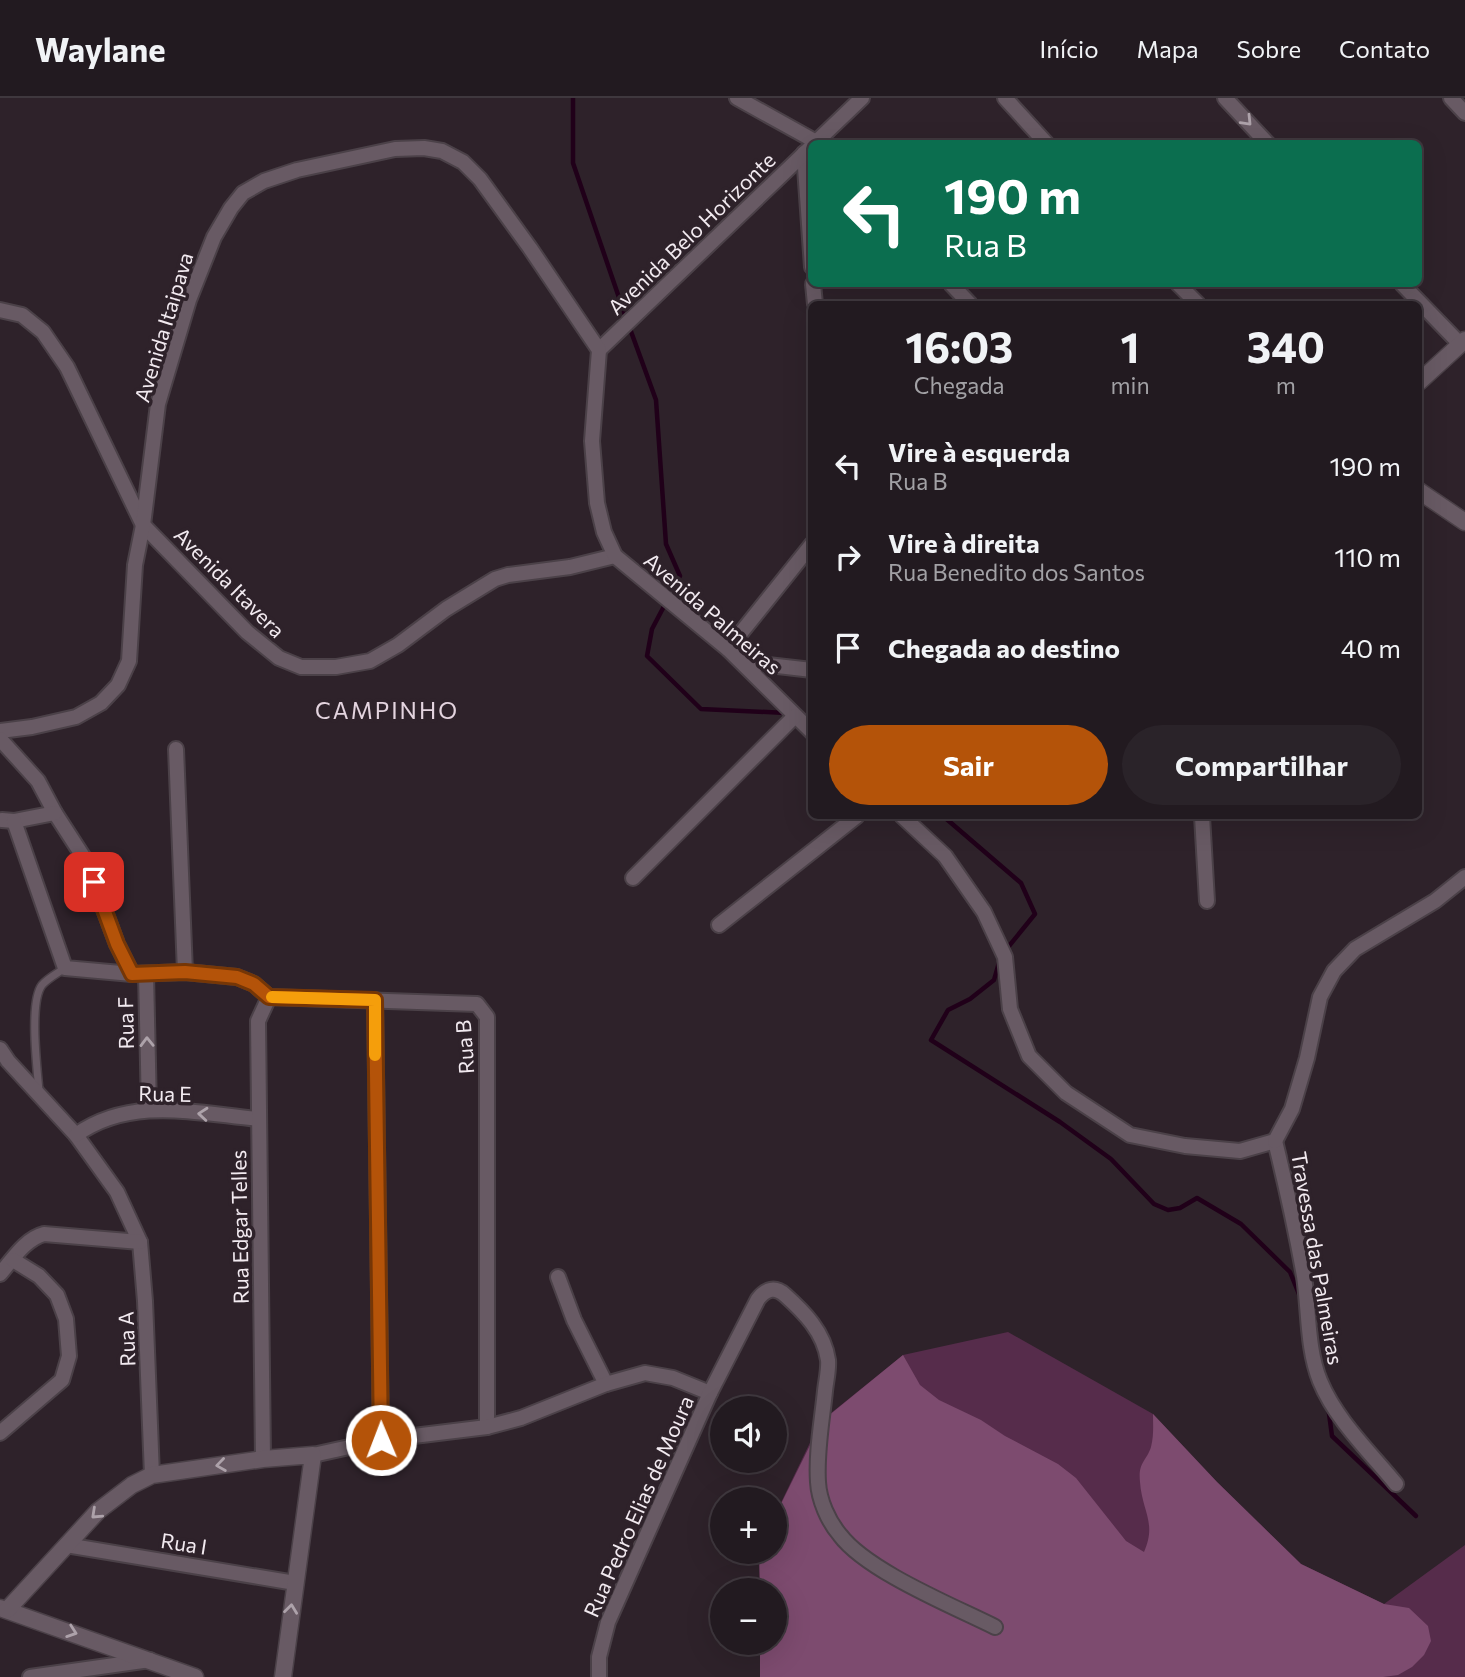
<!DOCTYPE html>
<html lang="pt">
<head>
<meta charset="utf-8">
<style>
  body { margin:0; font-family:Commissioner,sans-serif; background:#2a2329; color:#f1f3f6; height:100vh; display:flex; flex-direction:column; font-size:26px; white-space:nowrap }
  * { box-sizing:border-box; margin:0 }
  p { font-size:23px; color:#a2a1a5 }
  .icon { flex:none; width:38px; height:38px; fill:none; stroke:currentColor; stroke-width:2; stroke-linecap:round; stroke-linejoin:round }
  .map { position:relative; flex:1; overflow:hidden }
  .side { position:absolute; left:808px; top:203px; width:614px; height:518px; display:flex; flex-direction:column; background:#221a20; border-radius:10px; box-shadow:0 7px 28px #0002,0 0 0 2px #3f383e }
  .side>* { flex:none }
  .top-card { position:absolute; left:808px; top:42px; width:614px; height:147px; border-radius:10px; box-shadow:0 7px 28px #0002,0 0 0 2px #3f383e; background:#0b6e4f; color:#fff; overflow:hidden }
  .buttons { position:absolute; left:710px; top:1298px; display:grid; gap:14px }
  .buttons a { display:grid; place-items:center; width:77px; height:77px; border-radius:50%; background:#221a20; box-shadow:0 7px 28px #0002,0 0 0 2px #3f383e; font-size:35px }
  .pin { position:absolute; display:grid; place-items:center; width:60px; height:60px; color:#fff; margin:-30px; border-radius:14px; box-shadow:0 4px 10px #0006 }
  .me { position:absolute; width:77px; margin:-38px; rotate:359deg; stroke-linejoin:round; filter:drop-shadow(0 0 5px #0008) }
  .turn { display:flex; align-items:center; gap:24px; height:147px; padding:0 21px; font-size:32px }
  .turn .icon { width:91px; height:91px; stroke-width:2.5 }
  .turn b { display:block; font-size:49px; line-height:60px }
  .eta { display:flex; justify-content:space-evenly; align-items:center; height:119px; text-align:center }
  .eta b { font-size:42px; font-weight:700; line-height:49px }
  .cta { display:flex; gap:14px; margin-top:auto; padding:14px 21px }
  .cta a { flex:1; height:80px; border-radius:42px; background:#b45309; color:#fff; font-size:28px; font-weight:700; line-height:80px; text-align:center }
  .cta a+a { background:#2a2329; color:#f1f3f6 }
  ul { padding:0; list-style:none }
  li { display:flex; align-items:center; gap:21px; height:91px; padding:0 21px }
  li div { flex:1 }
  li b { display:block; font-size:26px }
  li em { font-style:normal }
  header { display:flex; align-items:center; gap:42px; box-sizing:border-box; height:98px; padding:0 35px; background:#221a20; border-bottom:2px solid #3f383e }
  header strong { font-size:33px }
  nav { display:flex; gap:38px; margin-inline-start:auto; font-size:24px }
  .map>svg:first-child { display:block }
</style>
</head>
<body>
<header>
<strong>Waylane</strong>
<nav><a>Início</a><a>Mapa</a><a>Sobre</a><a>Contato</a></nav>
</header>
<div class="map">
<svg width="1465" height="1579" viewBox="0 0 1465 1579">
  <rect width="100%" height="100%" fill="#2e222a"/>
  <path fill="#562c4b" d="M1008,1234l145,82 64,68 84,82 83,40 81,-59v132h-705v-34h15v-52h-15l-1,-39h16v-37l45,-93 83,-67z"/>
  <path fill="#7d4b6f" d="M903,1257l17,30 19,15 42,20 24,16 53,28 18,14 50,63 18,11c13,-29 -2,-41 -4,-70 -2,-20 6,-20 11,-35 3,-12 2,-22 2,-33l64,68 84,82 83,40 25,4 19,18 3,15 -7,14 -12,12 -14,8 -15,2h-623v-34h15v-52h-15l-1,-39h16v-36l47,-95z"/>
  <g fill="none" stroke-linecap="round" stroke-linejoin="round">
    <g stroke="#200019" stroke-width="4.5">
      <path d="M573,0v65l53,155"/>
      <path d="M629,228l27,74 10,144 14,32 -28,53 -5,27 54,53 85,4"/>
      <path d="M811,611l1,1"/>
      <path d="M943,718l78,67 14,31 -30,37"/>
      <path d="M1000,861l-6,21 -24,19 -22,11 -17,30 129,82 51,37 43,45 14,6 12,-2 17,-10 44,26 49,48 11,27"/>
      <path d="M1328,1308l4,30 84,80"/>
    </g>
    <defs>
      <path id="service" d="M39,993c-2,-23 -10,-89 3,-106 6,-7 16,-12 23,-17"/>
      <g id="minor">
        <path d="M737,0l83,46"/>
        <path d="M1005,0l42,46"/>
        <path d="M1225,0l43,46"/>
        <path d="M1451,0l14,15"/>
        <path d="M814,46l48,-46"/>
        <path d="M804,55l8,114"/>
        <path d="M813,186l2,20"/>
        <path d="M951,186l19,20"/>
        <path d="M1178,186l20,20"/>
        <path d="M1402,186l58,60"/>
        <path d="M0,212l22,5 21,17 24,35 76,158 104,107 32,26 22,9h35l34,-6 28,-16 48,-36 49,-30 13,-4 62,-8 45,-11"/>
        <path d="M599,252l213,-204"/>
        <path d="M728,551l84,-105"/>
        <path d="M742,564l70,8"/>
        <path d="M0,633l32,-4 44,-10 25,-14 17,-18 11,-24 6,-96 8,-40 15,-121 31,-104 25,-63 17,-29 12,-15 21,-12 33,-11 98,-21 29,-1 18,3 21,11 17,17 50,69 69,102 -7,91 5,62 7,29 11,24 113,93 84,83"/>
        <path d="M0,641l38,42 17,32 31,48 31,83 15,30"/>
        <path d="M176,651l9,223"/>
        <path d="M902,718l43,40 39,56 21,45 5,52 19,47 37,37 64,42 55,11 55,5 35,-10"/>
        <path d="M1202,718l5,85"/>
        <path d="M2,722l12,1 41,-8"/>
        <path d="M14,723l51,147 67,6 53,-2 52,5 17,7 15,13 208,7 10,13v410"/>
        <path d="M633,780l162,-162"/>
        <path d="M719,827l138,-109"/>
        <path d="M146,876l3,135"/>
        <path d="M375,902l6,440"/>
        <path d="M0,951l8,12 68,74 41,57 23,50 5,59 7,174"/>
        <path d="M76,1037c55,-39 119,-22 182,-16"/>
        <path d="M1275,1043c11,45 21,90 29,135 5,34 3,73 16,105 16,39 50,71 76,103"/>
        <path d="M1275,1043l17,-32 15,-51 13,-61 14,-26 21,-22 80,-48 30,-24"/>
        <path d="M0,1176c13,-15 25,-35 44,-40l96,8"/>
        <path d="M558,1179l16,43 32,64"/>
        <path d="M0,1335l62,-53 7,-24 -3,-37 -9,-24 -18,-19 -26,-16"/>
        <path d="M313,1357l68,-15 106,-13 34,-9 85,-34 39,-11 28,5 37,15"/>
        <path d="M263,1361l-5,-438 11,-24"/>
        <path d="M66,1447l229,38"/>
        <path d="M30,1579l120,-17"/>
        <path d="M599,1579v-20l9,-35 102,-229 48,-94c8,-10 17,-13 27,-4 19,17 39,37 43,65 1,9 -2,21 -3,31 -3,30 -9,61 -7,91 1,18 10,39 22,53 27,36 113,71 155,92"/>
      </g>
      <g id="tertiary">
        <path d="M1419,284l46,-42"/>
        <path d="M1419,393l46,31"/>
        <path d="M0,1510l195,69"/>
        <path d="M7,1512l91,-99 34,-26 20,-10 111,-16 50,-4 -30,222"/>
      </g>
    </defs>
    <use href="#service" stroke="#4b4148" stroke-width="10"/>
    <use href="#minor" stroke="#4b4148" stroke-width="18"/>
    <use href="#tertiary" stroke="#4b4148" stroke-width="19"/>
    <use href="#service" stroke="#685a64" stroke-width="7"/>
    <use href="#minor" stroke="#685a64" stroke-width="14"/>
    <use href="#tertiary" stroke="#685a64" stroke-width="16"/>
  </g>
  <defs><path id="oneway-chevron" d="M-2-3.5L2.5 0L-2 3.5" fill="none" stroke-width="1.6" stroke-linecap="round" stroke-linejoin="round" transform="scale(1.75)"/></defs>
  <g stroke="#ada2aa">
    <use href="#oneway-chevron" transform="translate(1247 23) rotate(46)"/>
    <use href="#oneway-chevron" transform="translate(147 944) rotate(-91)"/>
    <use href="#oneway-chevron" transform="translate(203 1016) rotate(-175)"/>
    <use href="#oneway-chevron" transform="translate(221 1367) rotate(172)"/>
    <use href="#oneway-chevron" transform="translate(96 1416) rotate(137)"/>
    <use href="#oneway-chevron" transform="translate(291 1511) rotate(-83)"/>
    <use href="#oneway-chevron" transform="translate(72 1534) rotate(19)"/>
  </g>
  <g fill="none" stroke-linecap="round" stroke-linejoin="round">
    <defs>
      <path id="route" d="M94,784l23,62 15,30 53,-2 52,5 17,7 15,13 106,3 6,440"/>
    </defs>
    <use href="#route" stroke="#753606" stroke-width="18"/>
    <use href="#route" stroke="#b45309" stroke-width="12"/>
    <path stroke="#f59e0b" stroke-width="12" d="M272,899l103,3v55"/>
  </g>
  <g text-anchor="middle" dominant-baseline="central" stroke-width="7" stroke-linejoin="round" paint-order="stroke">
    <g font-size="21" fill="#f2eaf0" stroke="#2e222a">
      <text transform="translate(691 135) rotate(-44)">Avenida Belo Horizonte</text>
      <text transform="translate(163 229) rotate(-73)">Avenida Itaipava</text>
      <text transform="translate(230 484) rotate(45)">Avenida Itavera</text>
      <text transform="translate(713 515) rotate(41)">Avenida Palmeiras</text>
      <text transform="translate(125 925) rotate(-91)">Rua F</text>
      <text transform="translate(464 949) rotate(-94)">Rua B</text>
      <text transform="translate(165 995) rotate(1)">Rua E</text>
      <text transform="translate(239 1129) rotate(-91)">Rua Edgar Telles</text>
      <text transform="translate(1318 1160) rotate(80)">Travessa das Palmeiras</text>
      <text transform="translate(126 1241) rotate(-92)">Rua A</text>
      <text transform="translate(638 1408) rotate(-66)">Rua Pedro Elias de Moura</text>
      <text transform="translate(184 1445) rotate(9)">Rua I</text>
    </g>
    <g font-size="23" letter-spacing="2" fill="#e4d4df" stroke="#2e222a">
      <text x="387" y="612">CAMPINHO</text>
    </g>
  </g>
</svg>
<div class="buttons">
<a><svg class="icon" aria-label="sound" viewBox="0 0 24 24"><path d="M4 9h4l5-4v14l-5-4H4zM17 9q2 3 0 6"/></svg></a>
<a>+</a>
<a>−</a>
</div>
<div class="pin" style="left:94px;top:784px;background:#d93025"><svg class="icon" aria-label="arrive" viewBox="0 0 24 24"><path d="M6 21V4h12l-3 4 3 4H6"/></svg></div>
<svg class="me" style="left:381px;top:1342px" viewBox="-20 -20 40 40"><circle r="17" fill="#b45309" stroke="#fff" stroke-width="3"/><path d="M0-11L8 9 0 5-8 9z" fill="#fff"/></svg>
<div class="top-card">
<div class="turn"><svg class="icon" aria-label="left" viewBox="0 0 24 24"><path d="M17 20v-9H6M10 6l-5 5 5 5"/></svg><div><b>190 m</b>Rua B</div></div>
</div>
<section class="side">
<div class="eta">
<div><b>16:03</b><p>Chegada</p></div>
<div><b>1</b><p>min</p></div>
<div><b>340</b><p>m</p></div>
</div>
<ul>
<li><svg class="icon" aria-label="left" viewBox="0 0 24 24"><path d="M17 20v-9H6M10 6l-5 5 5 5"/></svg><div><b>Vire à esquerda</b><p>Rua B</p></div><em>190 m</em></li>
<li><svg class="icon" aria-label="right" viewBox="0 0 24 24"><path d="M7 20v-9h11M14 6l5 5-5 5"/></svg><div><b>Vire à direita</b><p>Rua Benedito dos Santos</p></div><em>110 m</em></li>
<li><svg class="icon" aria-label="arrive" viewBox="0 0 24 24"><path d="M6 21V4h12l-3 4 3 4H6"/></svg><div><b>Chegada ao destino</b></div><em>40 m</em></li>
</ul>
<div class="cta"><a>Sair</a><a>Compartilhar</a></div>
</section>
</div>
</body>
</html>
